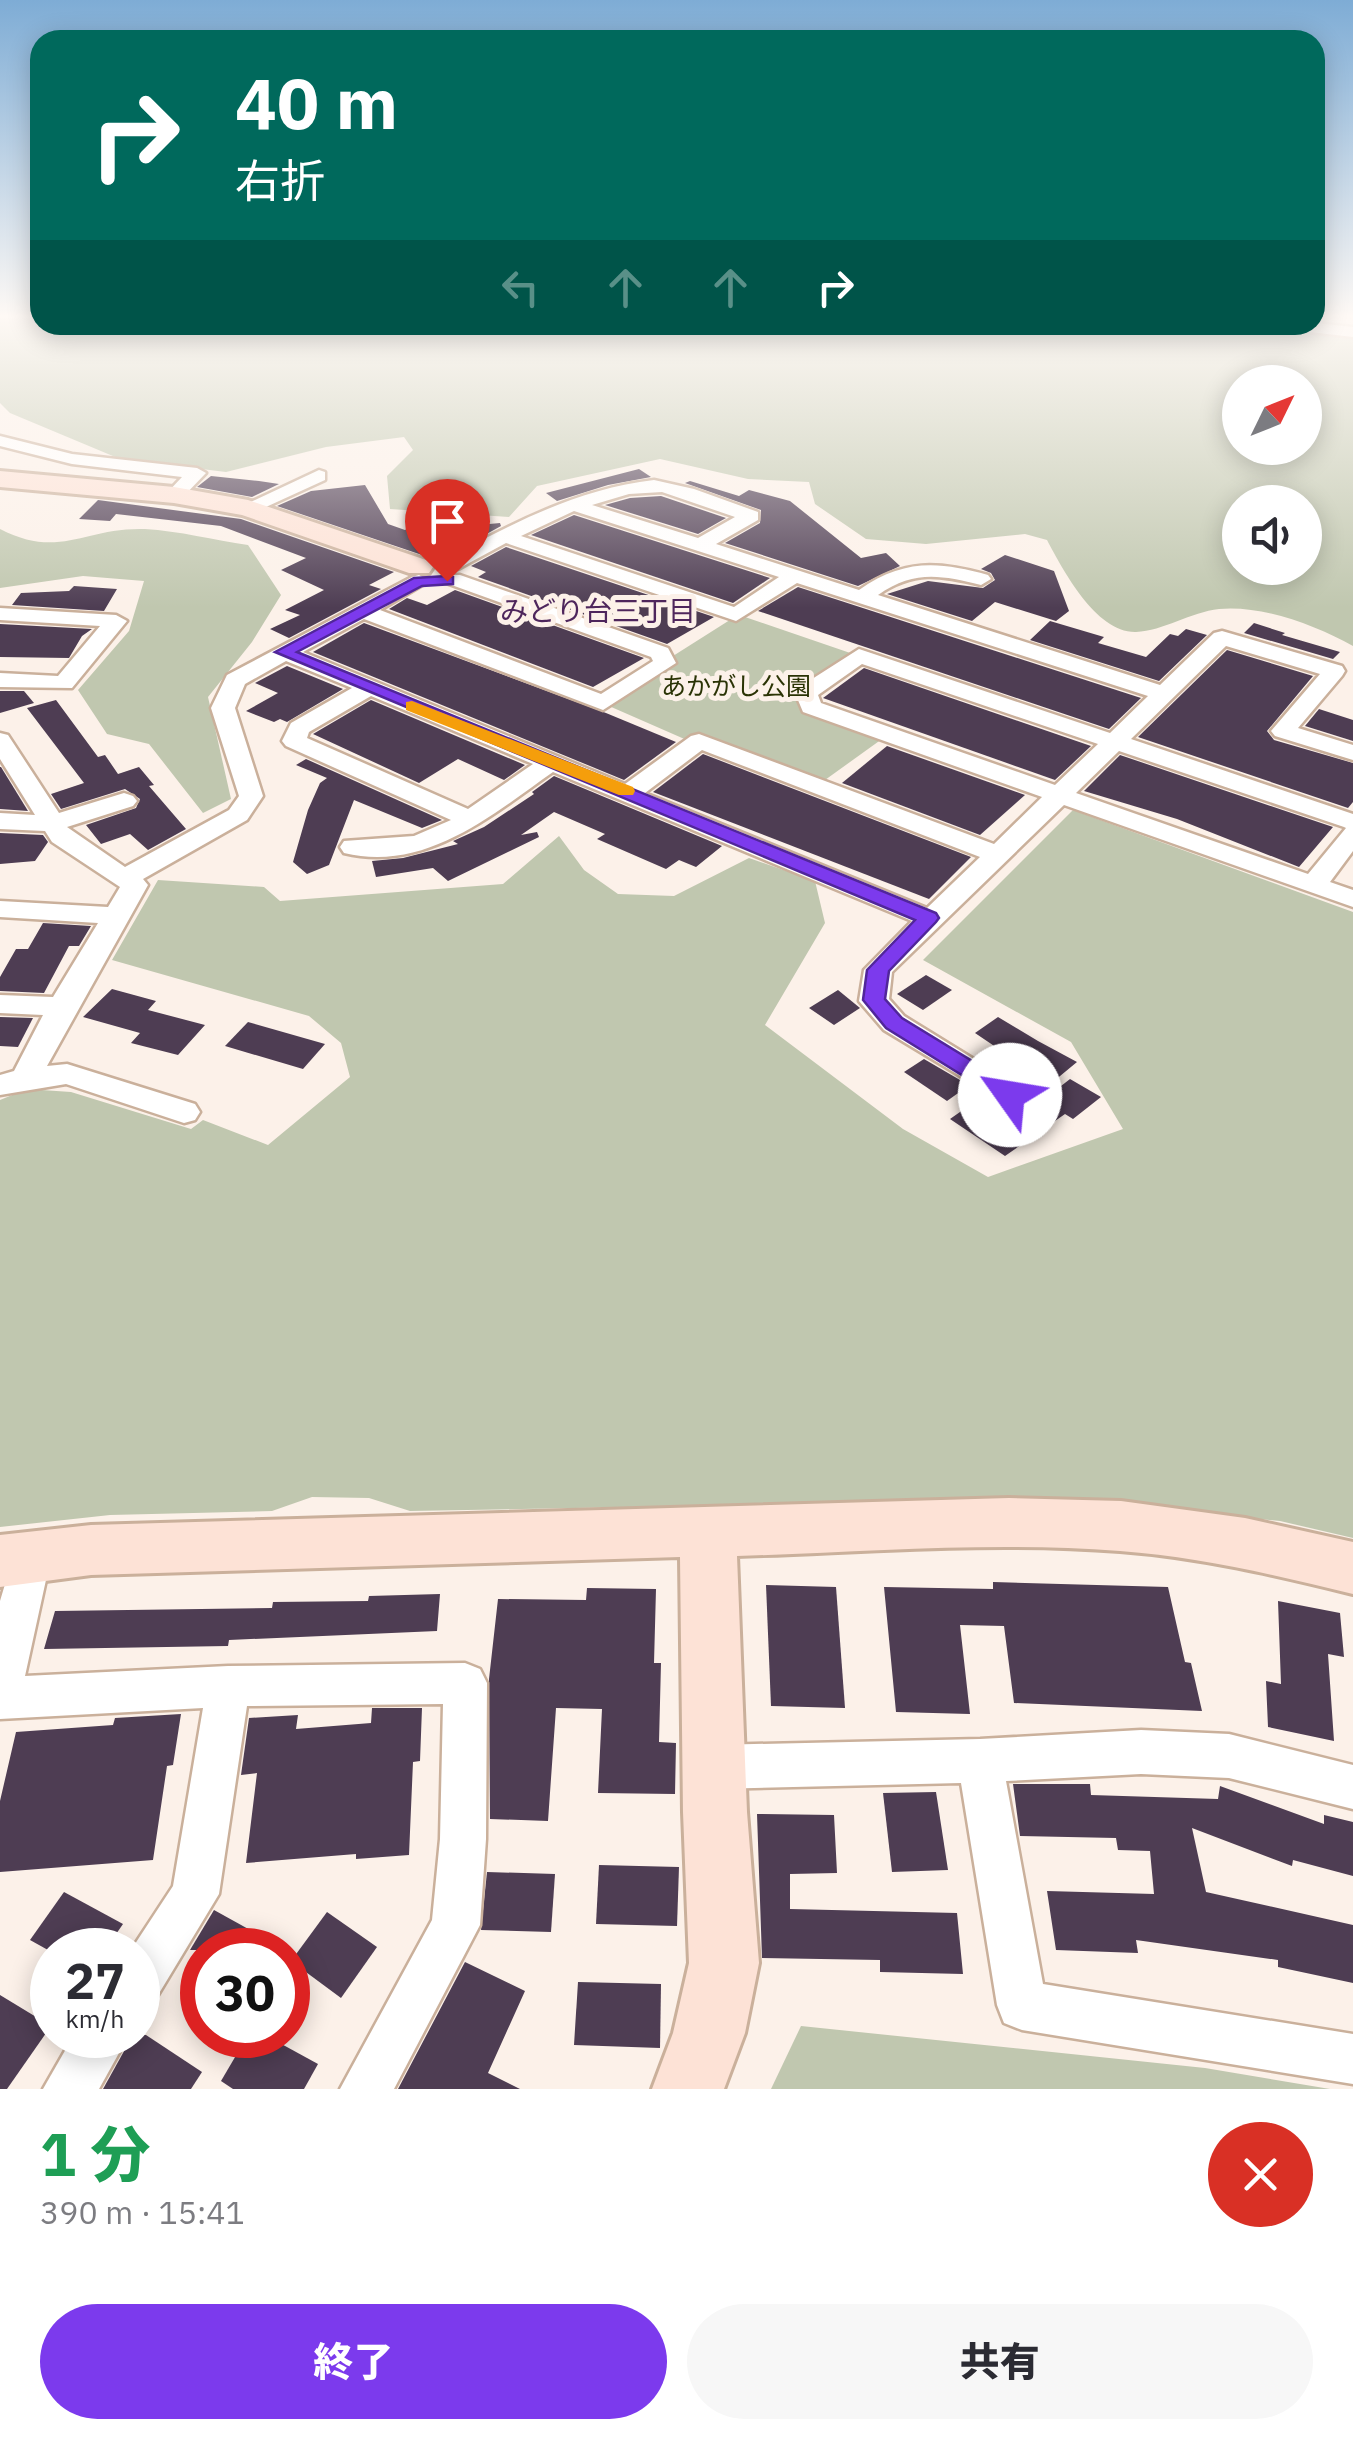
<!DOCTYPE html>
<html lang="ja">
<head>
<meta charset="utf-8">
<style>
  body { margin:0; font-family:"IBM Plex Sans","Noto Sans JP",sans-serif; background:#f7f7f7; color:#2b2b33; height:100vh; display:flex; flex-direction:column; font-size:38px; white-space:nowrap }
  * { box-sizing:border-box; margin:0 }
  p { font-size:32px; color:#7c7c81 }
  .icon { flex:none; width:55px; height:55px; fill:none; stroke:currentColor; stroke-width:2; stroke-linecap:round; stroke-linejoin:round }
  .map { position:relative; height:2089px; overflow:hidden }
  .sheet { display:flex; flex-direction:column; background:#fff; flex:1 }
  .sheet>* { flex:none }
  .guide { position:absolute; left:30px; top:30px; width:1295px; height:305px; border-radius:30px; box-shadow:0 5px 25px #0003; background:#00695c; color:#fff; overflow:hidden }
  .needle { width:65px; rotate:47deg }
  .tools { position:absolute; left:1222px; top:365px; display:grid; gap:20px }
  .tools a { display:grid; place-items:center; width:100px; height:100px; border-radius:50%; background:#fff; box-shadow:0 5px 25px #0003; font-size:50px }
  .speed { position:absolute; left:30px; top:1928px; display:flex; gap:20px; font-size:50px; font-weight:700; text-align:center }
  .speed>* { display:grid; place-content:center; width:130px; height:130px; border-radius:50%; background:#fff; box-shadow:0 5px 25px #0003; line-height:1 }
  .speed small { font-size:25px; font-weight:400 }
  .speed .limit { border:15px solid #d22; background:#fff; color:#111 }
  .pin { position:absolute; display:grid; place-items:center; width:85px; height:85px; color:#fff; margin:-102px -42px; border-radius:50% 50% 50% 0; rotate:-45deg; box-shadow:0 0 10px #0007 }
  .pin .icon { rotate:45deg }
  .me { position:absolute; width:110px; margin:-55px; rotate:302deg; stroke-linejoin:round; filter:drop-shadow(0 0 8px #0008) }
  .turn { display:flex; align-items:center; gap:35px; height:210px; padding:0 40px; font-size:45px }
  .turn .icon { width:130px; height:130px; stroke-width:2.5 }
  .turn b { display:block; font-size:70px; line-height:85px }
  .lanes { display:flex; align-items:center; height:95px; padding:0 40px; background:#0003; justify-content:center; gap:50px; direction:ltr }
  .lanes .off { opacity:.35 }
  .round { display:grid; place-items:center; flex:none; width:105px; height:105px; border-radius:52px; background:#f7f7f7 }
  .overview { display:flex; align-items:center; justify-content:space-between; height:170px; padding:0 40px }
  h1 { font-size:60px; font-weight:800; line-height:75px; color:#1e9e55 }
  .action { display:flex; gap:20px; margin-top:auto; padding:20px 40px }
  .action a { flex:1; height:115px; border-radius:60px; background:#7c3aed; color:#fff; font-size:40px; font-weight:800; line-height:115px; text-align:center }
  .action a+a { background:#f7f7f7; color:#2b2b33 }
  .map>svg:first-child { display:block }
</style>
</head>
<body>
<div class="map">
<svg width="1353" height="2089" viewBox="0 0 1353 2089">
  <rect width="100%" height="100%" fill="#fcf1e9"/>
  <g fill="#c0c7af" fill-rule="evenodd">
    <path d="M0,315h40v10h351l-11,7 236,-6 253,8h109l70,-7 33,6 64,-4 81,5 66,-6 61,6v312c-38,-21 -91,-41 -134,-37 -28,3 -56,22 -83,23 -40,1 -73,-62 -89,-92l-22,-6 -99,10 -60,-5 -51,-35 -6,-22 -61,-3 -88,-20 -123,27 -28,31 -119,-8 -3,-33 26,-26 -9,-13 -78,10 -100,25 -106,-13 -110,-46 -10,-10zM1240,382h65v66h-65zM1240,502h65v66h-65z"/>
    <path d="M0,529c60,31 84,-2 145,0 34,2 69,11 103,16l33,50 -29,47 -44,55 23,102 -28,14 -54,-69 -42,-10 -29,-44 51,-59 15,-50 -61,-5 -83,12z"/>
    <path d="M745,617l114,39 -10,-1 -54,40 7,14 80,30 -57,41 -114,-42 -22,3 -80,-35 65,-42 -1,-8 60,-38z"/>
    <path d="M1073,810l280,102v626l-73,-17 -215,-22 -655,12 -41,-13 -57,-1 -40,14 -162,4 -110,12v-427l27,-11 44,3 120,37 12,-9 65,25 82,-68 -9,-34 -32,-27 -197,-56 46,-80 106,7 16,14 223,-17 56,-48 25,34 34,24 56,2 75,-38 66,23 10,42 -60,102 138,104 85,48 135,-48 -52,-87 -148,-82z"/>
    <path d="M801,2026l404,42 125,21h-559z"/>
  </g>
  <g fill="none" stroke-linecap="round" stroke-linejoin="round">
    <path stroke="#7f9fb9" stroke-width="5" d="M822,325l142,6"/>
  </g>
  <g fill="#4e3d53">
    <path d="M639,469l12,8 -43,8 -51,16 -11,-8z"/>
    <path d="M211,476l48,5 20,3 -27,13 -55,-10z"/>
    <path d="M690,481l49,15 10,-6 41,11 71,57 25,-5 14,13 -42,20 -133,-43 35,-20 1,-13 -76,-27z"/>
    <path d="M365,485l23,39 17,6 25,-13 28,10 42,-4 1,3 -56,31 -13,-5 -7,4 -148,-50 34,-15z"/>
    <path d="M661,496l65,22 -28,16 -93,-29 25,-7z"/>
    <path d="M98,500l143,19 153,53 -25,13 12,4 -92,49 -19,-9 30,-14 -15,-5 39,-20 -43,-20 25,-12 -85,-32 -105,-12 -6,7 -31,-2z"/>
    <path d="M574,515l196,63 -37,25 -202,-68z"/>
    <path d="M506,547l208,70 -47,27 -189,-67 8,-5 -15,-6z"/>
    <path d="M1005,555l49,16 15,40 -13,10 -61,-19 -23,19 -85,-27 41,-13 55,7 12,-8 -4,-7 -10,-4z"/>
    <path d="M74,586l43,3 -13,22 -92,-6 9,-12 48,-2z"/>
    <path d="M798,587l343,111 -32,31 -351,-118z"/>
    <path d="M455,590l189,68 -51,29 -204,-78 18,-11 20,7z"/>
    <path d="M1050,621l54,16 -6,6 48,14 24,-23 8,2 8,-7 21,6 -48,46 -129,-41z"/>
    <path d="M364,623l242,90 70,29 -52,38 -311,-128z"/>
    <path d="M1254,623l31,10 -3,2 58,17 -7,7 -89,-26z"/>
    <path d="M0,624l92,5 -10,7 -13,22 -69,-1z"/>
    <path d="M1227,650l86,26 -46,55 7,9 79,23v39l-5,6 -210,-71z"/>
    <path d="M287,666l56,23 -56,33 -7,-3 -6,3 -28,-11 32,-18 -23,-10z"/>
    <path d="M864,668l227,78 -36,34 -232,-82z"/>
    <path d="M0,691h24l10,12 -34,10z"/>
    <path d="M56,700l42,57 7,-2 13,19 21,-7 15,18 -5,1 37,43 -38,21 -18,-16 -29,10 -15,-19 50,-17 4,-9 -15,-10 -64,20 -10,-15 33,-11 -57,-75z"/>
    <path d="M371,700l154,65 -21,15 -46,-21 -39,24 -106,-49z"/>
    <path d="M1319,709l34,11v21l-48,-15z"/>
    <path d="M887,746l138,49 -45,40 -138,-52z"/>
    <path d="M703,754l268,103 -42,42 -276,-107z"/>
    <path d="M1120,755l213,72 -34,40 -122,-48 -93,-28z"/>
    <path d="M306,759l136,61 -20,8 -68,-28 -25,65 -22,9 -14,-12 15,-52 12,-27 7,-5 -31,-13z"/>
    <path d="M0,767h1l27,44 -28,-2z"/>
    <path d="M554,776l168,70 -26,21 -17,-7 -13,9 -69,-30 8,-5 -51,-22 -33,23 16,-3 2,5 -91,44 -15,-13 -57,9 -4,-16 31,-3 55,-14 -5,-3 31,-14 50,-33 -2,-2z"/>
    <path d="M0,833l43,2 5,7 -13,19 -35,3z"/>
    <path d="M43,923l48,3 -12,20h-10l-25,47 -44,-2v-14l16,-28h12z"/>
    <path d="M926,975l26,15 -29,20 -26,-16z"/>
    <path d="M112,989l44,12 -8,9 57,15 -27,30 -47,-12 9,-10 -57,-16z"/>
    <path d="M838,990l22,18 -26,17 -25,-17z"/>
    <path d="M0,1017l33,1 -15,29 -18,-1z"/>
    <path d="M998,1017l40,24 39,21 -23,19 -39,-21 -40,-27z"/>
    <path d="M248,1022l77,22 -22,25 -78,-23z"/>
    <path d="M924,1059l36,21 8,6 -21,15 -43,-29z"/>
    <path d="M1070,1079l31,18 -28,22 -8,-5 -60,42 -55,-37 30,-21 35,24z"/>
    <path d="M993,1582l175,5 17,75 6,1 11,48 -188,-8 -10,-77 -44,-1 10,89 -74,-2 -12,-125 109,2z"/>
    <path d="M766,1585l70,2 9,121 -74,-2z"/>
    <path d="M587,1588l69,1 -2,74h7l-2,79 17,1 -1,51 -77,-1 4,-84 -46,-1 -8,113 -58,-2 -1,-140 9,-80 88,1z"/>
    <path d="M440,1594l-3,37 -208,9 -1,6 -184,3 11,-38 217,-3 1,-6 95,-1 1,-5z"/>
    <path d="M1278,1601l62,12 4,44 -16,-3 6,87 -66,-14 -2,-46 15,3z"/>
    <path d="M372,1708h50l-2,53 -7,1 -4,93 -53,4v-5l-110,9 11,-90 -16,2 8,-57 49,-3 -2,14 75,-6z"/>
    <path d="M181,1714l-8,51 -6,1 -14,94 -153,12v-71l16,-69 97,-7 2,-7z"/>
    <path d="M1013,1784h77l1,11 127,4 2,-13 104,38v-9l29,7v54l-60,-16 -1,6 -100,-38 14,64 147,33v58l-75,-16v-7l-142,-20 2,13 -82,-3 -9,-59 107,3 -4,-43 -32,-1 -2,-12 -96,-2z"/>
    <path d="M936,1792l12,78 -56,2 -9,-79z"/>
    <path d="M757,1814l77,1 3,58 -47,1v35l167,4 6,61 -83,-2v-12l-118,-2z"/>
    <path d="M599,1865l80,2 -2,59 -81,-2z"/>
    <path d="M487,1872l68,2 -4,58 -70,-2z"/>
    <path d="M64,1892l59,32 -18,26h-57l-18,-10z"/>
    <path d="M214,1910l72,40h-96z"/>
    <path d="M327,1912l50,35 -36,51 -50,-37z"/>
    <path d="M465,1962l60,29 -37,82 32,16h-122z"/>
    <path d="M578,1982l83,2 -1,64 -86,-3z"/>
    <path d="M0,1995l51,31 -44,63h-7z"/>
    <path d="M133,2035h13l56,37 -11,17h-88z"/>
    <path d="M248,2035h17l53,29 -14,25h-71l-12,-8z"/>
  </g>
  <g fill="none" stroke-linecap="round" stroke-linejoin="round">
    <defs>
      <g id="street">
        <path d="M1315,323l38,4v10l-60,-7 -8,-5z"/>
        <path d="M0,436l72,18 125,14 9,5 -25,26 -7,2 -9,-6 17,-18 -110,-13 -72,-18z"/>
        <path d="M319,470l6,2v8l-70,32h-14l-3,-4z"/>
        <path d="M654,480l40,9 64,23v8l-42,24 143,46c44,-31 79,-29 129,-15l3,4 -10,6c-41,-10 -67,-15 -103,10l282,90 54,-52 8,-2 120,35 3,5 -3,5 -44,52 55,17v15l-78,-24 -4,-5 49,-57 -94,-28 -95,93 222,75v37l-23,31 23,8v17l-289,-102 -172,167 -3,27 15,17 117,72 5,7 -5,7 -11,4 -126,-76 -25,-29 5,-31 48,-49 -359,-149c-61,43 -128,101 -209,81l-4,-6 4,-6 70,-5 37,-16 -165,-74 -4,-5 9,-18 61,-35 -66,-27 -41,23 -10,24 28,88 -16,24 -104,59 5,6 -101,181 20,-2 128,40 5,8 -5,8 -11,3 -118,-39 -66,11v-20l14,-4 29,-56 -43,-2v-18l53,2 45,-74 -98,-6v-16l108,6 12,-20 -68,-45 -7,-11 -45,-2v-16l35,2 -35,-56v-26l8,2 51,78 65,-20 9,3 4,5 -4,5 -66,21 58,40 104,-57 10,-14 -28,-88 16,-33 185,-98 7,-2 10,6 -49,29 221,84 52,-33 -2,-4 -205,-74v-8h14l208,73 8,15 -73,47 -239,-91 -61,33 322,132 66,-48 8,-2 295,110 48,-47 -239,-85 -8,-19 3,-5 61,-39 251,84 38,-37 -351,-113 -61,38 -230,-78 -48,26h-14l-3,-4c10,-11 27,-17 41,-25 54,-28 110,-53 172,-60zM662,492l73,25 -37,21 -106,-33 37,-11zM574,511l205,66 -45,30 -213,-71zM862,664l236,80 -43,41 -234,-82 -3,-8zM371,696l162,68 -65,45 -161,-71 2,-6zM702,750l278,107 -53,51 -282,-115zM1119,751l225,76 2,1 -38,46 -232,-81z"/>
        <path d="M0,608l116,7 11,6 -55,67 -72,-1v-14l58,3 42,-50 -100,-6z"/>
        <path d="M31,1539l14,5 6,13 -26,119 203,-10 237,-3 15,6 7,14 -1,156 -6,86 -86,164h-54l92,-169 8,-81 3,-135 -196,2 -28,188 -64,106 -17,8v-58h-7l42,-64 30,-178 -203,11v-118l17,-57z"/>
        <path d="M1141,1730l88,4 124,31v44l-124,-31 -88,-4 -135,7 37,203 310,50v50l-331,-54 -18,-7 -7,-18 -36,-222 -247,6 -16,-6 -6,-16 6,-16 16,-6 266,-6z"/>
        <path d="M74,2035h55l-30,54h-56z"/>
      </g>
      <g id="secondary">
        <path d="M0,471l174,16 74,13 181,61 4,6 -4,6h-20l-167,-58 -68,-12 -174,-16z"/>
        <path d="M1009,1498l112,3 124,17 108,24v52c-77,-19 -154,-37 -233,-43 -127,-10 -256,1 -383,5l10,256 12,151 -14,70 -21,56h-72l21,-56 16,-70 -6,-151 -3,-255 -589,18 -91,12v-52l91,-10z"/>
      </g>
    </defs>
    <use href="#street" stroke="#cab09b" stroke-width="5"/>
    <use href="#secondary" stroke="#cab09b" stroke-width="6"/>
    <use href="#street" fill="#fff" fill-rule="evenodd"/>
    <use href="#secondary" fill="#fde2d6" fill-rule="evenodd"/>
  </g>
  <linearGradient id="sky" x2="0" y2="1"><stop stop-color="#7eacd5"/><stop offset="0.52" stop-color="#fef9f5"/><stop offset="1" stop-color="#fef9f5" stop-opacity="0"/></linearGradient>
  <rect width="1353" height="608" fill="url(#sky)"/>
  <path fill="#7c3aed" stroke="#51269a" stroke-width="2.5" d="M447,576l6,1v7l-31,2 -125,66 639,261 3,5 -3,4 -47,49 -4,28 17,19 116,71 4,6 -4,5h-16l-116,-72 -23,-28 4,-30 48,-50 -640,-268 139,-74z"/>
  <path fill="#f59e0b" d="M412,701l221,86 2,4 -2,4h-14l-213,-85v-8z"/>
  <g text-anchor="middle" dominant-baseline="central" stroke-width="10" stroke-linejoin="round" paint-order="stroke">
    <g font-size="25" fill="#2a3305" stroke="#fcf1e9">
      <text x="736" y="685">あかがし公園</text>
    </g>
    <g font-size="28" fill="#4e265c" stroke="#fcf1e9">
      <text x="598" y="610">みどり台三丁目</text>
    </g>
  </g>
</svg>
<div class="tools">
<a><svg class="needle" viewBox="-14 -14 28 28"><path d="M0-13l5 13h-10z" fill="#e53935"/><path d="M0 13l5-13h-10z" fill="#7c7c81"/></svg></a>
<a><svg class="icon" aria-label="sound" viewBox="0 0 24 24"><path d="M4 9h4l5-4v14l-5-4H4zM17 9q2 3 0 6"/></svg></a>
</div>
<div class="speed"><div>27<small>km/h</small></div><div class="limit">30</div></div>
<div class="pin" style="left:447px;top:581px;background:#d93025"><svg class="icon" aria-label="arrive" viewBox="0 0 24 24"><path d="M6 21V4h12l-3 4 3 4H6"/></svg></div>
<svg class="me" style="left:1010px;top:1095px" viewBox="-20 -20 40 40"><circle r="19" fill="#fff"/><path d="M0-13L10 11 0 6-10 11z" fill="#7c3aed"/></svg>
<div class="guide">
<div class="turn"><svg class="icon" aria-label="right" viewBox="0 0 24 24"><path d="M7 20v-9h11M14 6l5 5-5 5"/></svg><div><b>40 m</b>右折</div></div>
<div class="lanes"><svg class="icon off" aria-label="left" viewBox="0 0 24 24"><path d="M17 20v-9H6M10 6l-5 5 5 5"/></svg><svg class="icon off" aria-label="ahead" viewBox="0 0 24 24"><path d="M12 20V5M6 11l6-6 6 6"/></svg><svg class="icon off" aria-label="ahead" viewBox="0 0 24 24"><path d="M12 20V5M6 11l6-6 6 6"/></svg><svg class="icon" aria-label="right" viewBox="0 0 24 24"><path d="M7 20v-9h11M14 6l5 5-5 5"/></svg></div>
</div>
</div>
<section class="sheet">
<div class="overview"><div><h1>1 分</h1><p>390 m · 15:41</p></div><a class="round" style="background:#d93025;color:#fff"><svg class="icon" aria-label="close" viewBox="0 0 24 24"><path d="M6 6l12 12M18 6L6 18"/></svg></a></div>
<div class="action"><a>終了</a><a>共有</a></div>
</section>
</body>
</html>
